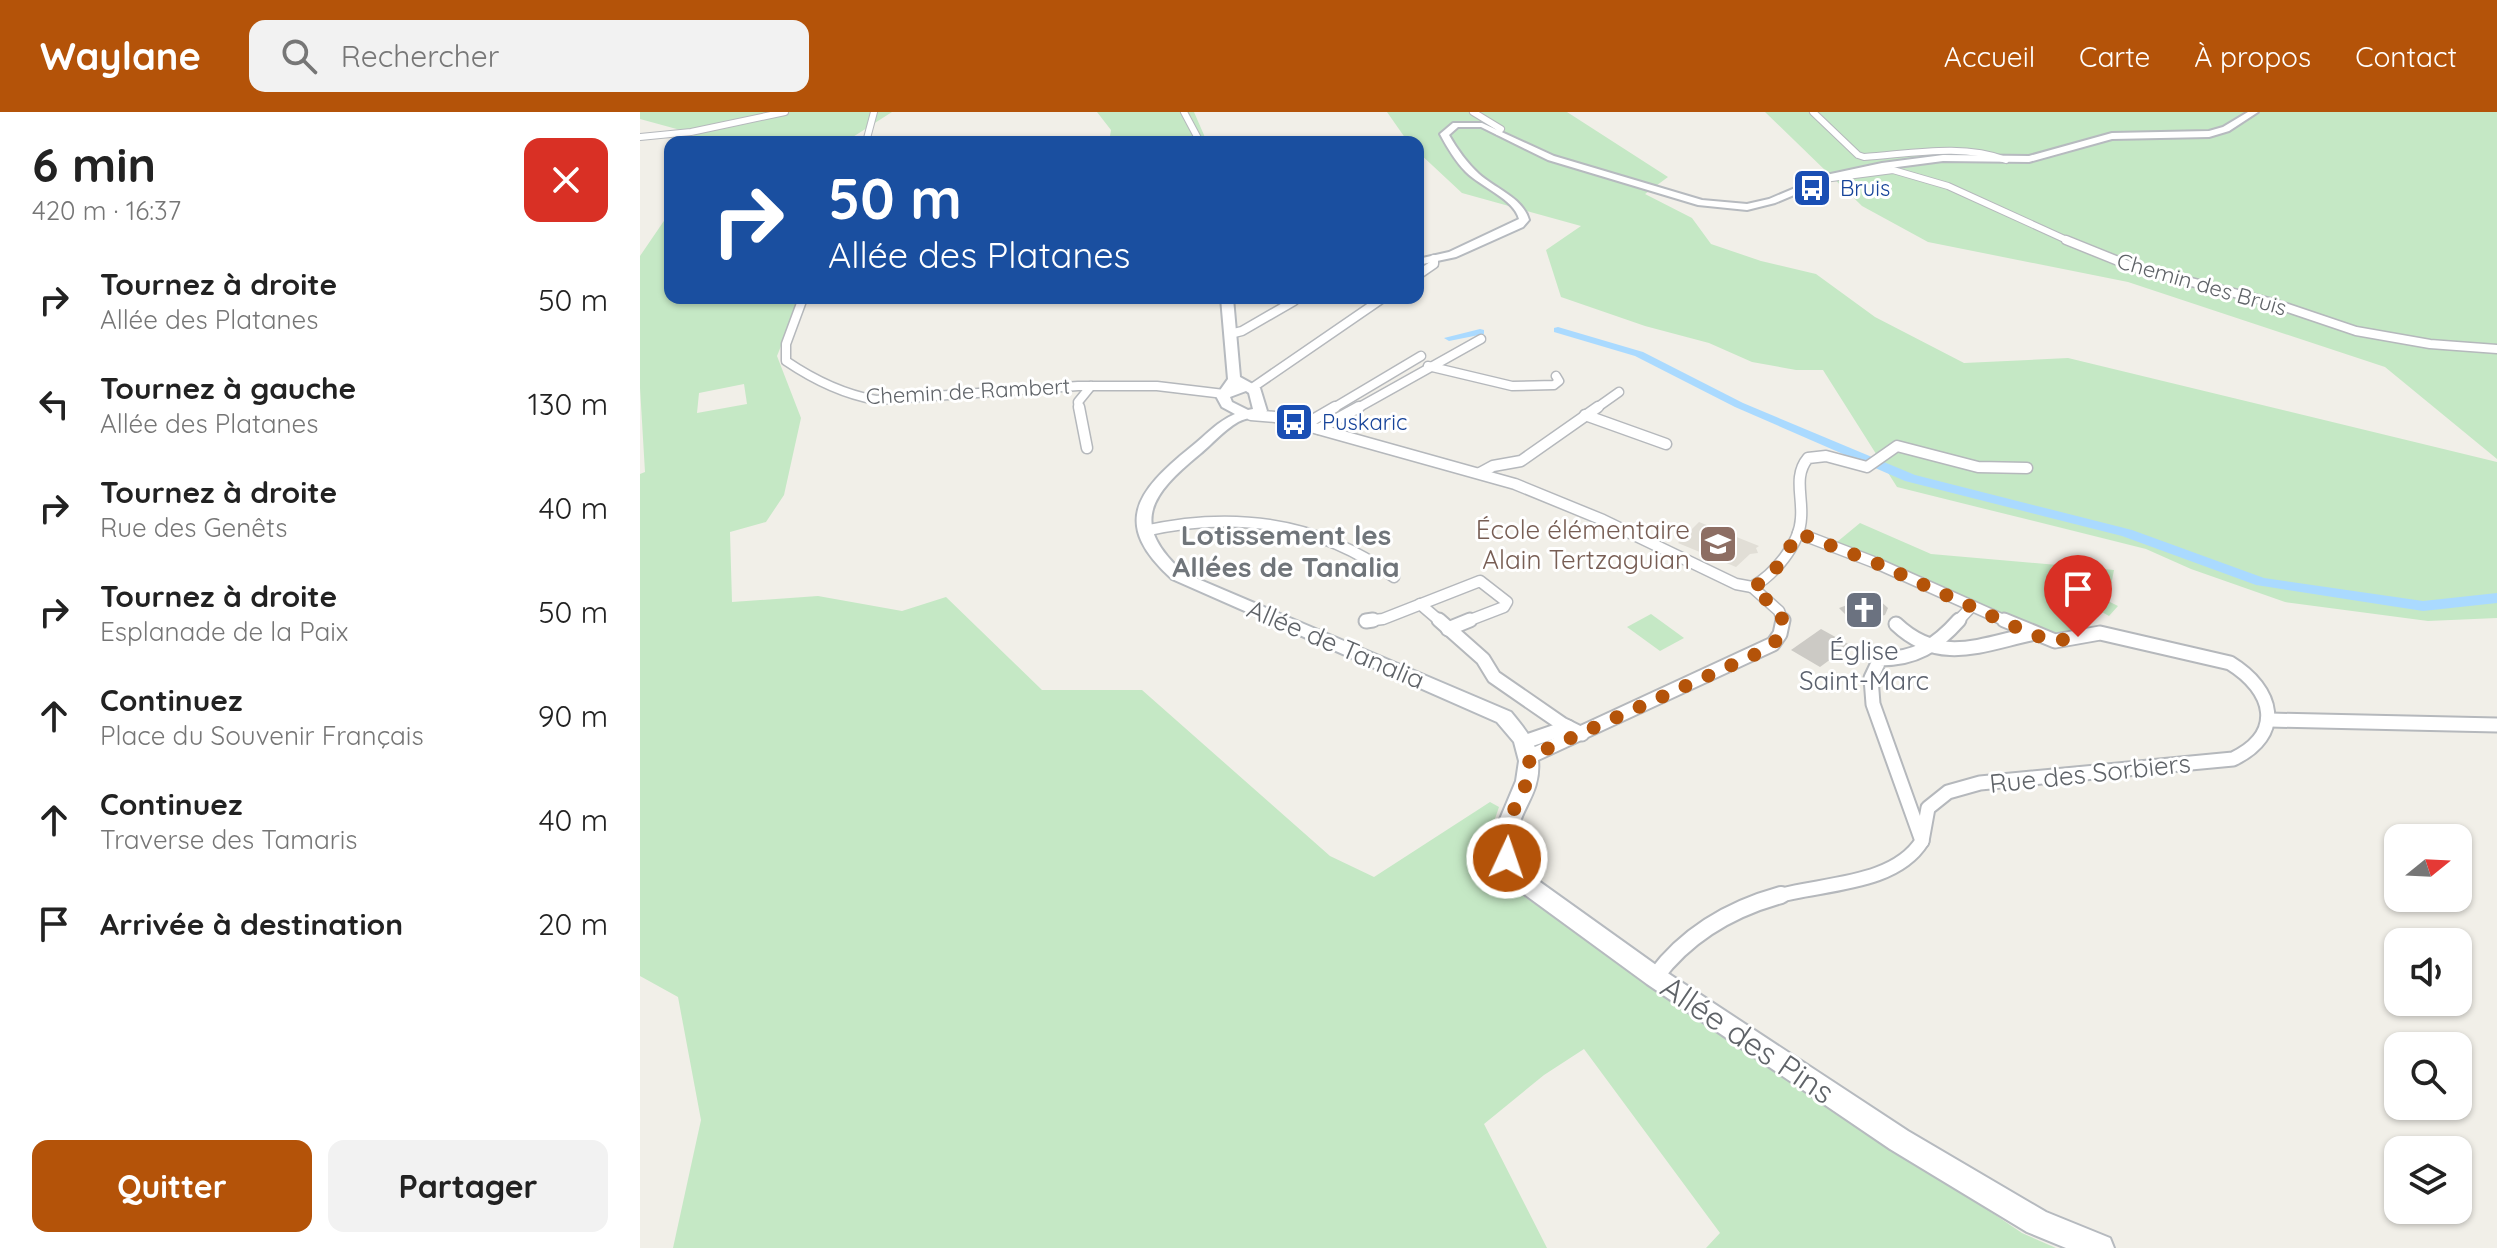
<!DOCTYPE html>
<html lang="fr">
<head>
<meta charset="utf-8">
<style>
  body { margin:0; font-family:Quicksand,sans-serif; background:#f2f2f2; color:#222; height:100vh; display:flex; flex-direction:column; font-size:30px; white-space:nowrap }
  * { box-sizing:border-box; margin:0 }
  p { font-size:26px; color:#767676 }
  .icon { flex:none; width:44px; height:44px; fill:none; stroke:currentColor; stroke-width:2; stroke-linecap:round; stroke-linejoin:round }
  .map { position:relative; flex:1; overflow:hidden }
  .side { display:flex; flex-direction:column; background:#fff; width:640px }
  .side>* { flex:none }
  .top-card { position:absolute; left:24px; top:24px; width:760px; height:168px; border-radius:16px; box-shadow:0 2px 6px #0004; background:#1a4fa0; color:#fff; overflow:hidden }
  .needle { width:52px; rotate:72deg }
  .tools { position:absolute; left:1744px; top:712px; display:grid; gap:16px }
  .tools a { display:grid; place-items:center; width:88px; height:88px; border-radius:16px; background:#fff; box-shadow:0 2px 6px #0004; font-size:40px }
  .pin { position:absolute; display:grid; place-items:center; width:68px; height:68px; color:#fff; margin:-82px -34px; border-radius:50% 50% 50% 0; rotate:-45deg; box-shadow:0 0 8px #0007 }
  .pin .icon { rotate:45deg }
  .me { position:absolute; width:88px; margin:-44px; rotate:3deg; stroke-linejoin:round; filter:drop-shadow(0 0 6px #0008) }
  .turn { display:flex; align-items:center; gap:28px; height:168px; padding:0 32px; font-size:36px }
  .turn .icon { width:104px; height:104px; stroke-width:2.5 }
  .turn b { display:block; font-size:56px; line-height:68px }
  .round { display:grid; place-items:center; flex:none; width:84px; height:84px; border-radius:16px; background:#f2f2f2 }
  .summary { display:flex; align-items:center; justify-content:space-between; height:136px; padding:0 32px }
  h1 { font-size:48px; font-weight:700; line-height:60px }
  .button { display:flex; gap:16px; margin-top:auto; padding:16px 32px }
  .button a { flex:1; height:92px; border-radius:16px; background:#b45309; color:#fff; font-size:32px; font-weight:700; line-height:92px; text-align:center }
  .button a+a { background:#f2f2f2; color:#222 }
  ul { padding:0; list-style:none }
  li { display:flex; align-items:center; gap:24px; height:104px; padding:0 32px }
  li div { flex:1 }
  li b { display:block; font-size:30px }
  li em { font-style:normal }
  header { display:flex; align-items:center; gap:48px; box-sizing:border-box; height:112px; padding:0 40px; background:#b45309; color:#fff }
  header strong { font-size:38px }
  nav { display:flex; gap:44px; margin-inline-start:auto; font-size:28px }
  .search { width:560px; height:72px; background:#f2f2f2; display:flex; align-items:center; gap:20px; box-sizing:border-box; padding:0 28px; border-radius:16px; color:#767676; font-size:30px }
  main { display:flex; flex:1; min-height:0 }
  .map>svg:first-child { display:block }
</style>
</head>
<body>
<header>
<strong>Waylane</strong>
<div class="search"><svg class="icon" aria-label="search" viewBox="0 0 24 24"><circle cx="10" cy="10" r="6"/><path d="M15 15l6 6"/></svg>Rechercher</div>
<nav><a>Accueil</a><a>Carte</a><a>À propos</a><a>Contact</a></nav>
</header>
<main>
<section class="side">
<div class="summary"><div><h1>6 min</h1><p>420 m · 16:37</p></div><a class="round" style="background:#d93025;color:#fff"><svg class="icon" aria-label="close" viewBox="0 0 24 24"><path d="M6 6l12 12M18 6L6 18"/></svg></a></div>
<ul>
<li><svg class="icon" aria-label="right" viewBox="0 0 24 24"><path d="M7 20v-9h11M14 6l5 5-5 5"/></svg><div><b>Tournez à droite</b><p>Allée des Platanes</p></div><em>50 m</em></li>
<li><svg class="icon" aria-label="left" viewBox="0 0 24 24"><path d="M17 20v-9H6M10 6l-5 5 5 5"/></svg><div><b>Tournez à gauche</b><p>Allée des Platanes</p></div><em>130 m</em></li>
<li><svg class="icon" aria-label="right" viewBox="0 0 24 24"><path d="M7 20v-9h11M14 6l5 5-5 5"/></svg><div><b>Tournez à droite</b><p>Rue des Genêts</p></div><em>40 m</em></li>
<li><svg class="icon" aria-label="right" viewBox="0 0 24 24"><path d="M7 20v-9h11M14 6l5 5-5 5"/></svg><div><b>Tournez à droite</b><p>Esplanade de la Paix</p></div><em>50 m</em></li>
<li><svg class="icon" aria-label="ahead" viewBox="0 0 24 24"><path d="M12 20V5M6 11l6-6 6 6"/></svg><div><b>Continuez</b><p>Place du Souvenir Français</p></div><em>90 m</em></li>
<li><svg class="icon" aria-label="ahead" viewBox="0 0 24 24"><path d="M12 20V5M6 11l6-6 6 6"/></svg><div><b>Continuez</b><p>Traverse des Tamaris</p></div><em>40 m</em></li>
<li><svg class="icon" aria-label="arrive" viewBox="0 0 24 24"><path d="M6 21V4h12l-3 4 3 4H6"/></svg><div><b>Arrivée à destination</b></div><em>20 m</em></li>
</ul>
<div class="button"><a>Quitter</a><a>Partager</a></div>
</section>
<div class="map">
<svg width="1857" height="1136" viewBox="0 0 1857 1136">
  <rect width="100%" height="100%" fill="#f1efe8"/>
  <path fill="#e1ded6" d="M1059,410l60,24 -3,2 2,5 -8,1 -14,13 -58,-24z"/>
  <g fill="#c5e8c5" fill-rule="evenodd">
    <path d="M0,0h252l-47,30h-158l8,-8 -55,-15z"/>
    <path d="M457,0h97l13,30h-98l2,-12z"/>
    <path d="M747,0h180l101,65 -23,17 47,24 19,26 50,17 55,13 59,43 89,46 104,-5 429,104v156l-69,3 -143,-19 -94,-33 -45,-20 -249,-62 -74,-117h-27l-44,-8 -43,-19 -64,-17 -84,-29 -15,-47 35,-24 -119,-33 -44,-41v-10h-10z"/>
    <path d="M1125,0h732v347l-112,-92 -257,-85 -200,-40 -66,-36z"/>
    <path d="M30,100v86h130l-23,58 24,62 -17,77 -18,27 -36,10 2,70 86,-6 84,15 44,-14 96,93h100l188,166 44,21 116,-75 9,5 -12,35 17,41 518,350 34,15h-350l14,-15 -136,-184 -40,26 -60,49 63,124h-874l28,-128 -23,-123 -38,-21v-502l5,-2 -5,-84v-132zM104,272l3,20 -50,9 2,-20z"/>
    <path d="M1220,411l71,31 183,16 -6,31 10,5 -9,10 -9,-5 -28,22 -17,4 -218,-95z"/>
    <path d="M1011,502l33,24 -24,13 -33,-24z"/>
  </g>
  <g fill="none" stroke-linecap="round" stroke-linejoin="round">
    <g fill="#aadaff" fill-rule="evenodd">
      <path d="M918,215l85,25 100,51 172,72 217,55 132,48 159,23 74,-8v10l-74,8 -167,-26 -134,-49 -217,-55 -170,-74 -100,-51 -81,-24v-4z"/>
      <path d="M840,217l4,1v4l-35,7 -5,-3z"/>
    </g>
  </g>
  <g fill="#cccac5">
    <path d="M1229,485l5,4 4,-2 10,9 -3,7 -32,7 -14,-14z"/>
    <path d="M1181,517l29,16 -30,22 -29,-17z"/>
  </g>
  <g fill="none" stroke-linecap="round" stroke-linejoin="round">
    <defs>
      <g id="street-far4">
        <path d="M544,0l16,30"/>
        <path d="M833,0l28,17 -3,3"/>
        <path d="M1173,0l45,43 6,2c46,-3 98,-14 142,3"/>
        <path d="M0,25l51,-5 94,-20"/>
        <path d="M226,30l8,-30"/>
        <path d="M1184,67l69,-9 55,16 123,56"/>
      </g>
      <g id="street-far3">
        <path d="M1426,128l67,27 140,36 83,28 74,13 67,5"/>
        <path d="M778,163l16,-11v-5"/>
        <path d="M163,186l-17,46v17c28,19 56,33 90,39l202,-14h79l67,8"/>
        <path d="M590,222l12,-3 52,-30"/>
        <path d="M788,254l84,20 42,-1 5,-4 -3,-5"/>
        <path d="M612,276l131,-90"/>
        <path d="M439,297l-1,-7 13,-16"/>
        <path d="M692,297l89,-53"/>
        <path d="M716,297l125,-70"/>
        <path d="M955,297l24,-17"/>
      </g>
      <g id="street-far2">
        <path d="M439,295l8,41"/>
        <path d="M611,303l24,2 240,67 88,36 133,64 16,3"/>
        <path d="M945,303l81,29"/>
        <path d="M664,313l31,-18"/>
        <path d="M679,317l40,-22"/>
        <path d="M840,361l13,-7 28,-5 77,-54"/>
        <path d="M504,419c90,-20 174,-10 250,46"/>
        <path d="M1158,421l78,30 132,59"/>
        <path d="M1112,475c22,-12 48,-43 49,-69 2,-21 -8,-42 7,-60l18,-2 41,11 30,-21 81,21 49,1"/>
        <path d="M1112,475l27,24 4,11"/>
        <path d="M780,492l21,18"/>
        <path d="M726,509l17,-2 97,-38 27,21 -3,5 -39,15"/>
        <path d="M1317,510l15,-16"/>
      </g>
      <g id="street-far1">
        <path d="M799,508l44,39 11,18 68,47 20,10"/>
        <path d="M726,509l7,-1"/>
        <path d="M1256,512c43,41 84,21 135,10"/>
        <path d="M808,517l22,-9"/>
        <path d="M1630,608l227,5"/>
        <path d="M884,630l44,-15"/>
        <path d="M889,645l244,-113 7,-10 3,-14"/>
        <path d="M1282,729l6,-33 20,-16 32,-9 253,-24c52,-25 41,-69 -3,-96l-130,-30 -45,8 -51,-21"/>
        <path d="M1134,785c46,-14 120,-11 148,-56l-49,-137 -2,-26 9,-19c35,0 56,-13 79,-39"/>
      </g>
      <path id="street" d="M1015,865c32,-43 75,-68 126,-82"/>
      <g id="secondary">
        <path d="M1608,0h10l-29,19 -20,6 -97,2 -83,23 -86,-1 -61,8 -50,10 -57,24 -28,7 -49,-5 -150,-45 -67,-33h-23l-9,8c8,14 18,28 30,39 17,15 44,24 50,46l-6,7 -67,30 -38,8v-6l31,-7 70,-33c-5,-20 -38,-32 -53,-47 -11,-11 -19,-25 -26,-38l13,-11h29l72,33 148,44 45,4 22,-5 57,-24 56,-12 61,-8 86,1 83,-23 97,-2 14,-4z"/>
        <path d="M581,186h12l7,79 20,11 7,23c-8,6 -19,6 -29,11 -14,8 -26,22 -38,32 -50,41 -71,70 -16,119l327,139c12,15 25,29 27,48 5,49 -45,60 -5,117l130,93 245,161 138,81 64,26 4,10h-48l-39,-16 -137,-83 -243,-165 -130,-95 -18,-29 -4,-21 5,-20 16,-38 3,-20 -5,-19 -17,-20 -325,-143c-60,-54 -37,-87 19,-132 14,-11 27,-26 44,-33l-13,-7 -6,-11 12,-17zM606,279l3,2 4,16 -5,1 -16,-8 -2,-5z"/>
      </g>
    </defs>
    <use href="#street-far4" stroke="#b5b8bc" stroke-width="8"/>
    <use href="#street-far3" stroke="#b5b8bc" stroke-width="11"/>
    <use href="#street-far2" stroke="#b5b8bc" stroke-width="13"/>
    <use href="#street-far1" stroke="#b5b8bc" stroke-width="17"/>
    <use href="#street" stroke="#b5b8bc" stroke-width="20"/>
    <use href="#secondary" stroke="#b6babf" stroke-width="4"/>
    <use href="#street-far4" stroke="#fff" stroke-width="6"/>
    <use href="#street-far3" stroke="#fff" stroke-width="8"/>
    <use href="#street-far2" stroke="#fff" stroke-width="10"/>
    <use href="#street-far1" stroke="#fff" stroke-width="13"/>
    <use href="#street" stroke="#fff" stroke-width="16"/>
    <use href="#secondary" fill="#fff" fill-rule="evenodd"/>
  </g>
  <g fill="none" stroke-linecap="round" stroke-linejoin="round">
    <path stroke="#b45309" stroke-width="14" stroke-dasharray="0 25.2" d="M867,746c-9,-47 26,-60 22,-101l236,-107c38,-27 8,-43 -13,-63 21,-7 35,-35 46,-54l78,30 155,71 24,7 23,-4"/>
  </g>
  <defs>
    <symbol id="bus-square" viewBox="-11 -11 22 22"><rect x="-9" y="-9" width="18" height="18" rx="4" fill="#1a4fb4" stroke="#fff"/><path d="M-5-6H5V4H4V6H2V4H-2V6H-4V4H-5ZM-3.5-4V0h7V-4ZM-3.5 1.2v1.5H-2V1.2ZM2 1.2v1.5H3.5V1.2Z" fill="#fff"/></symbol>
    <symbol id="school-square" viewBox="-11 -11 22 22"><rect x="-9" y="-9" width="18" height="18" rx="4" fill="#8d6e63" stroke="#fff"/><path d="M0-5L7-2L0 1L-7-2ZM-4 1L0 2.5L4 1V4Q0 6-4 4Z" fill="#fff"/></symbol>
    <symbol id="church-square" viewBox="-11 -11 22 22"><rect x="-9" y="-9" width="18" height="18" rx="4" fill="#6b7280" stroke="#fff"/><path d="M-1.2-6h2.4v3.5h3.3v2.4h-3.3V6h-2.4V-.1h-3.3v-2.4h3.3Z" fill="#fff"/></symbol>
  </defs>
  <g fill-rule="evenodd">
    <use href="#bus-square" x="1150" y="54" width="44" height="44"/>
    <use href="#bus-square" x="632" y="288" width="44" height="44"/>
    <use href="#school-square" x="1056" y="410" width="44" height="44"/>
    <use href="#church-square" x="1202" y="476" width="44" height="44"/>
  </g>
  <g text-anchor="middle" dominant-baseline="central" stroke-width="6" stroke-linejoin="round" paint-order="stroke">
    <g font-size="22" fill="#164399" stroke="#fff" text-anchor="start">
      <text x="1200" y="76">Bruis</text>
      <text x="682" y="310">Puskaric</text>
    </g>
    <g font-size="22" fill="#5f6368" stroke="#fff">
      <text transform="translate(1562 172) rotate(16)">Chemin des Bruis</text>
      <text transform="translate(328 279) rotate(-3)">Chemin de Rambert</text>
    </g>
    <g font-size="26" fill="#785e54" stroke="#fff" text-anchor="end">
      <text x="1050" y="417">École élémentaire<tspan x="1050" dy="30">Alain Tertzaguian</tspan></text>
    </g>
    <g font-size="26" fill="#5f6368" stroke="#fff">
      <text transform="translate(696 532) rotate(23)">Allée de Tanalia</text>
      <text transform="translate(1450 661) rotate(-6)">Rue des Sorbiers</text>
    </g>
    <g font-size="26" fill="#5b616d" stroke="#fff">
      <text x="1224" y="538">Église<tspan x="1224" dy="30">Saint-Marc</tspan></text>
    </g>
    <g font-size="28" font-weight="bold" fill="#70757a" stroke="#fff">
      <text x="646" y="422">Lotissement les<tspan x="646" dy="32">Allées de Tanalia</tspan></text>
    </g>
    <g font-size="32" fill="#5f6368" stroke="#fff">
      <text transform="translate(1108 927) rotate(34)">Allée des Pins</text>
    </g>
  </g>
</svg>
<div class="tools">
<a><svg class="needle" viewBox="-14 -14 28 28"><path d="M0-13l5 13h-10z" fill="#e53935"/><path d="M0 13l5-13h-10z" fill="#767676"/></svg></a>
<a><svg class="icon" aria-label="sound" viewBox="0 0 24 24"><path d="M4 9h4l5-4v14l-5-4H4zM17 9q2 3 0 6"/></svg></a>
<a><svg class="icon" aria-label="search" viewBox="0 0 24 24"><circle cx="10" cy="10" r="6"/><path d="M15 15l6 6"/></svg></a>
<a><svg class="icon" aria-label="layers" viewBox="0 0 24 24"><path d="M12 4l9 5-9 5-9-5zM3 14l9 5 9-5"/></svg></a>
</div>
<div class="pin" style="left:1438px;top:525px;background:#d93025"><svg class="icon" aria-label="arrive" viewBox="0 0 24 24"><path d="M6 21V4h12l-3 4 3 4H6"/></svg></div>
<svg class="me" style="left:867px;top:746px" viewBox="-20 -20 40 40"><circle r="17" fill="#b45309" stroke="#fff" stroke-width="3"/><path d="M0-11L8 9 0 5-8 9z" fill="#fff"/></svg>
<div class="top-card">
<div class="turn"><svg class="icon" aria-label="right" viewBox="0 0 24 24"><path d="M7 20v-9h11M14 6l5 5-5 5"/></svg><div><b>50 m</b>Allée des Platanes</div></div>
</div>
</div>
</main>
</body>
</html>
